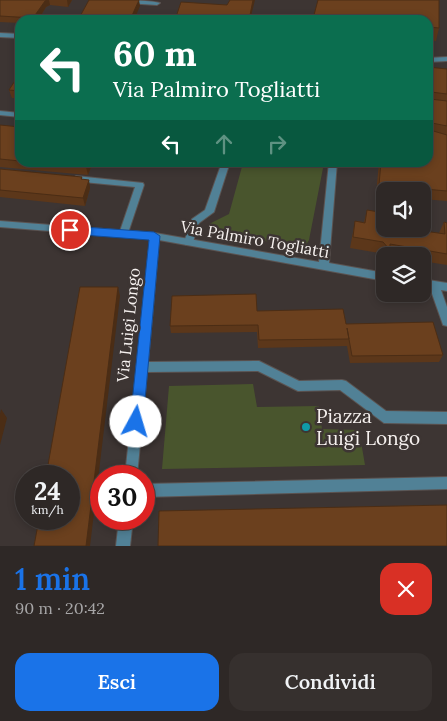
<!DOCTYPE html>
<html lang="it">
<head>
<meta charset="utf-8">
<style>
  body { margin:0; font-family:Lora,serif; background:#36302e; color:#f1f3f6; height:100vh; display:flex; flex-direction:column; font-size:19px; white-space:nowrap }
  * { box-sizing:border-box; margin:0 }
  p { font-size:16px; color:#a7a6a7 }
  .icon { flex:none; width:28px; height:28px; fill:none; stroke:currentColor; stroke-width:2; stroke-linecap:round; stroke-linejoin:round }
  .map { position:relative; height:546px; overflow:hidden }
  .side { display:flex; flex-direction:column; background:#2e2826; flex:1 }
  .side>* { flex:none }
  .hud { position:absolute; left:15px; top:15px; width:418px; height:152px; border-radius:15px; box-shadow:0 2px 8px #0003,0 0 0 1px #494443; background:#0b6e4f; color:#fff; overflow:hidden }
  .buttons { position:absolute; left:376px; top:182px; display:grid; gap:10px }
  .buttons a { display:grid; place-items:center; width:55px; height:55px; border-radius:10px; background:#2e2826; box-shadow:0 2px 8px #0003,0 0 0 1px #494443; font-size:25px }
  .speed { position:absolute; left:15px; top:465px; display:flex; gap:10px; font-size:25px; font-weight:700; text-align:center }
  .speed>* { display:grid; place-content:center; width:65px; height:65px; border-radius:50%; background:#2e2826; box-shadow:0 2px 8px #0003,0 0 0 1px #494443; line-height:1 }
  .speed small { font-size:12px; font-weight:400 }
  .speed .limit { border:8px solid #d22; background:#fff; color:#111 }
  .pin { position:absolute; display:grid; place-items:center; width:42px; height:42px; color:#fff; margin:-21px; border:2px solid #fff; border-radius:50%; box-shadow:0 1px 5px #0007 }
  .me { position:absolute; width:55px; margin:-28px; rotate:6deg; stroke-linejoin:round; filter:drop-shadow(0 0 4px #0008) }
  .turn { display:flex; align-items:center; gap:18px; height:105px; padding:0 15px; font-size:22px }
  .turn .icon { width:65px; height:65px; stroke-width:2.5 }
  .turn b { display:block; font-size:35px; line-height:42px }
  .lanes { display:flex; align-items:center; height:48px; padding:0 15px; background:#0003; justify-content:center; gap:25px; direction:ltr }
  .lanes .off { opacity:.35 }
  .round { display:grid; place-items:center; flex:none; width:52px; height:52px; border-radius:15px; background:#36302e }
  .headline { display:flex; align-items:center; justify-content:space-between; height:85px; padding:0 15px }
  h1 { font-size:30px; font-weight:600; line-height:38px; color:#1a73e8 }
  .cta { display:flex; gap:10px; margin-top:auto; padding:10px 15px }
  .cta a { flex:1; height:58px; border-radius:15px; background:#1a73e8; color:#fff; font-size:20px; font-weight:600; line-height:58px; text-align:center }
  .cta a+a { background:#36302e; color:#f1f3f6 }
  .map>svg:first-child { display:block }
</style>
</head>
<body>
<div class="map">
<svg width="447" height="546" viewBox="0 0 447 546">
  <rect width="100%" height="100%" fill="#3d3533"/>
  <g fill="#49552d">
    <path d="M243,163l54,2 5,-2h22l-15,77 -3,5 -5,2 -80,-13 -7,-3 -5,-7 20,-10z"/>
    <path d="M253,384l4,23 62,-1 3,23 37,1 6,35 -203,4 7,-83z"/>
  </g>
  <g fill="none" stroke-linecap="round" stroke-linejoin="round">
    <defs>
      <g id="lane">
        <path d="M222,162h8l-16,50 -15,11 -7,22h-6l-2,-3 8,-23 13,-9z"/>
        <path d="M76,176l67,7 1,2 -17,51h-6l-2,-2 16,-47 -62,-6 -1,-2z"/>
      </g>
      <g id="street">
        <path d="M107,0c14,0 42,0 53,3l-3,2 -47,-3z"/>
        <path d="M0,33l20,1v4l-20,-1z"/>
        <path d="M447,57v4l-19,1v-4z"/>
        <path d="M0,111l20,2v4l-20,-2z"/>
        <path d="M329,162h8l-8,101 56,10v8l-226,-41 -11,122 111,-1 40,20 43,-1 4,1 40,30 61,1v12l-63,-1 -44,-33 -42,1 -40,-20 -111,1 -10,104h-12l25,-237 -150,-12v-6l155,12 164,29z"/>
        <path d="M422,279l25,4v8l-6,-1 6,17v19l-4,-1 -1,-3 -12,-34 -8,-1z"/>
        <path d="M447,477v12l-303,8v-13z"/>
        <path d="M119,519h14l-3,27h-14z"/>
      </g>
    </defs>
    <use href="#lane" stroke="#5b5351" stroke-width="2"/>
    <use href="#street" stroke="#5b5351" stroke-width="2"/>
    <use href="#lane" fill="#518196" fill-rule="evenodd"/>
    <use href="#street" fill="#518196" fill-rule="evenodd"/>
  </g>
  <g fill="#5c371a">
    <path d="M0,0h72l-4,7 -18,-2 -4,2 -8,13h-18v3l-20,-1z"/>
    <path d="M318,0h121v28l-3,13 -8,-1v-20h-115z"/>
    <path d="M428,67l19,2v132l-25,-2v-8h-37v5l-9,-1 3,-33h49z"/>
    <path d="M20,73v25h-8l-3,-8z"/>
    <path d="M0,125l20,2v35h73l-5,13 -88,-8z"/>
    <path d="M0,169l82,8v2l8,9 -5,18 -85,-9z"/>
    <path d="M367,210l18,19 54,4 5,-11 3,1v42l-25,-4v-5h-25l-8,-1 -1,1h-3v3l-6,-6 -29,-5 5,-27 9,1z"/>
    <path d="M257,311l89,13 97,31 -4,7 -89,1 -3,-17 -89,2 -1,-16 -86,1 -1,-7z"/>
  </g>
  <g fill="#4b2d15">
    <path d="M47,0h2l1,5 -4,2 -8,13h-4l-1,-2 12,-17z"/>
    <path d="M67,0h5l-4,7z"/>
    <path d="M139,0l1,6 -6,14h-4z"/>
    <path d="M253,0h2l-5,20h-1z"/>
    <path d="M88,162h5l-5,13 -2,-8z"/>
    <path d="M89,180l1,8 -5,18 -2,-8z"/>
    <path d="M118,287l2,9 -30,250h-4z"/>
    <path d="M1,409l6,9 -7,27v-31z"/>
  </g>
  <g fill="#6b401e" stroke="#4b2d15">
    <path d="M0,0h47l-2,1 -12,17 -33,-2z"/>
    <path d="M89,0h50l-9,20h-52z"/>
    <path d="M230,0h23l-4,20h-74l6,-18 46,3z"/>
    <path d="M318,0h121v28l-11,-1v-7h-68l-46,-5z"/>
    <path d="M428,67l19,2v25l-16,-2 -2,2 1,5 17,2v25l-15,-3 -3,2 1,5 17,5v56l-68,-6 2,-23h47z"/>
    <path d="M20,73v18l-11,-1z"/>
    <path d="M0,125l20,2v34l-20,-2z"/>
    <path d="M34,162h54l-2,5z"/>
    <path d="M0,169l82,8 -1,2 8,1 -6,18 -83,-8z"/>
    <path d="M367,210l18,3v16h25l35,5 -1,-12 3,1v31l-57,-10v6l-7,-8 -30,-5 2,-16 10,2z"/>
    <path d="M80,287h38l-32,259h-52l5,-27h30v-43h-23z"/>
    <path d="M256,294l1,17 86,-2 3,15 87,-2 10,33 -91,1 -5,-28 2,11 -90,1 -1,-15 -88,1 2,-30z"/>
    <path d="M447,505v41h-289l1,-35z"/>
  </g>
  <path fill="#1a73e8" stroke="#114b97" d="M70,226l84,6 6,4 -17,186 -2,4 -5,2 -4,-2 -2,-4 19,-182 -79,-6 -5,-4z"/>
  <circle fill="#0f9aa8" stroke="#3d3533" stroke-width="2" cx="306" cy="427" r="5"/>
  <g text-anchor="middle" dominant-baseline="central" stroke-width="5" stroke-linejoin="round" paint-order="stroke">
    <g font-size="16" fill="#f6f1ef" stroke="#3d3533">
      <text transform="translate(255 239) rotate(10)">Via Palmiro Togliatti</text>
      <text transform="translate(128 325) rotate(-84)">Via Luigi Longo</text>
    </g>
    <g font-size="19" fill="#f6f1ef" stroke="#3d3533" text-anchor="start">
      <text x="316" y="416">Piazza<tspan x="316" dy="22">Luigi Longo</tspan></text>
    </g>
  </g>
</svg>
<div class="buttons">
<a><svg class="icon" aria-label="sound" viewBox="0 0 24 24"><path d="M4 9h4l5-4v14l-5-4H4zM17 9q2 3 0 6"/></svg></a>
<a><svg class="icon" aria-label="layers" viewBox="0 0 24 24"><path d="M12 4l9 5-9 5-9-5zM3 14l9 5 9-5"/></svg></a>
</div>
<div class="speed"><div>24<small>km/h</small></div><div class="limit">30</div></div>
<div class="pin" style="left:70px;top:230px;background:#d93025"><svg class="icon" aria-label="arrive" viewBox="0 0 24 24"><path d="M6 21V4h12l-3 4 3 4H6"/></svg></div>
<svg class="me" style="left:136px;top:422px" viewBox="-20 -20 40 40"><circle r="19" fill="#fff"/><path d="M0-13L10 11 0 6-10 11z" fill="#1a73e8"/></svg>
<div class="hud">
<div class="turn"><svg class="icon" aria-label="left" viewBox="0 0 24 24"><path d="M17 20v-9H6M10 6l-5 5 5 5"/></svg><div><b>60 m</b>Via Palmiro Togliatti</div></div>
<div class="lanes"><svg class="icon" aria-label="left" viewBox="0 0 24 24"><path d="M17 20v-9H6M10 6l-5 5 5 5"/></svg><svg class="icon off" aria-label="ahead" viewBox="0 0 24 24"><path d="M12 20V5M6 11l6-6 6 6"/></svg><svg class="icon off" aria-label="right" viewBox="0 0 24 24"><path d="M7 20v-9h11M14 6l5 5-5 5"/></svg></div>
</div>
</div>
<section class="side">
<div class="headline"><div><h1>1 min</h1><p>90 m · 20:42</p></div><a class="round" style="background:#d93025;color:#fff"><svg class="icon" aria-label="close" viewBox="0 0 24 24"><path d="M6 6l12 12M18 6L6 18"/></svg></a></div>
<div class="cta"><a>Esci</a><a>Condividi</a></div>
</section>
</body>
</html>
